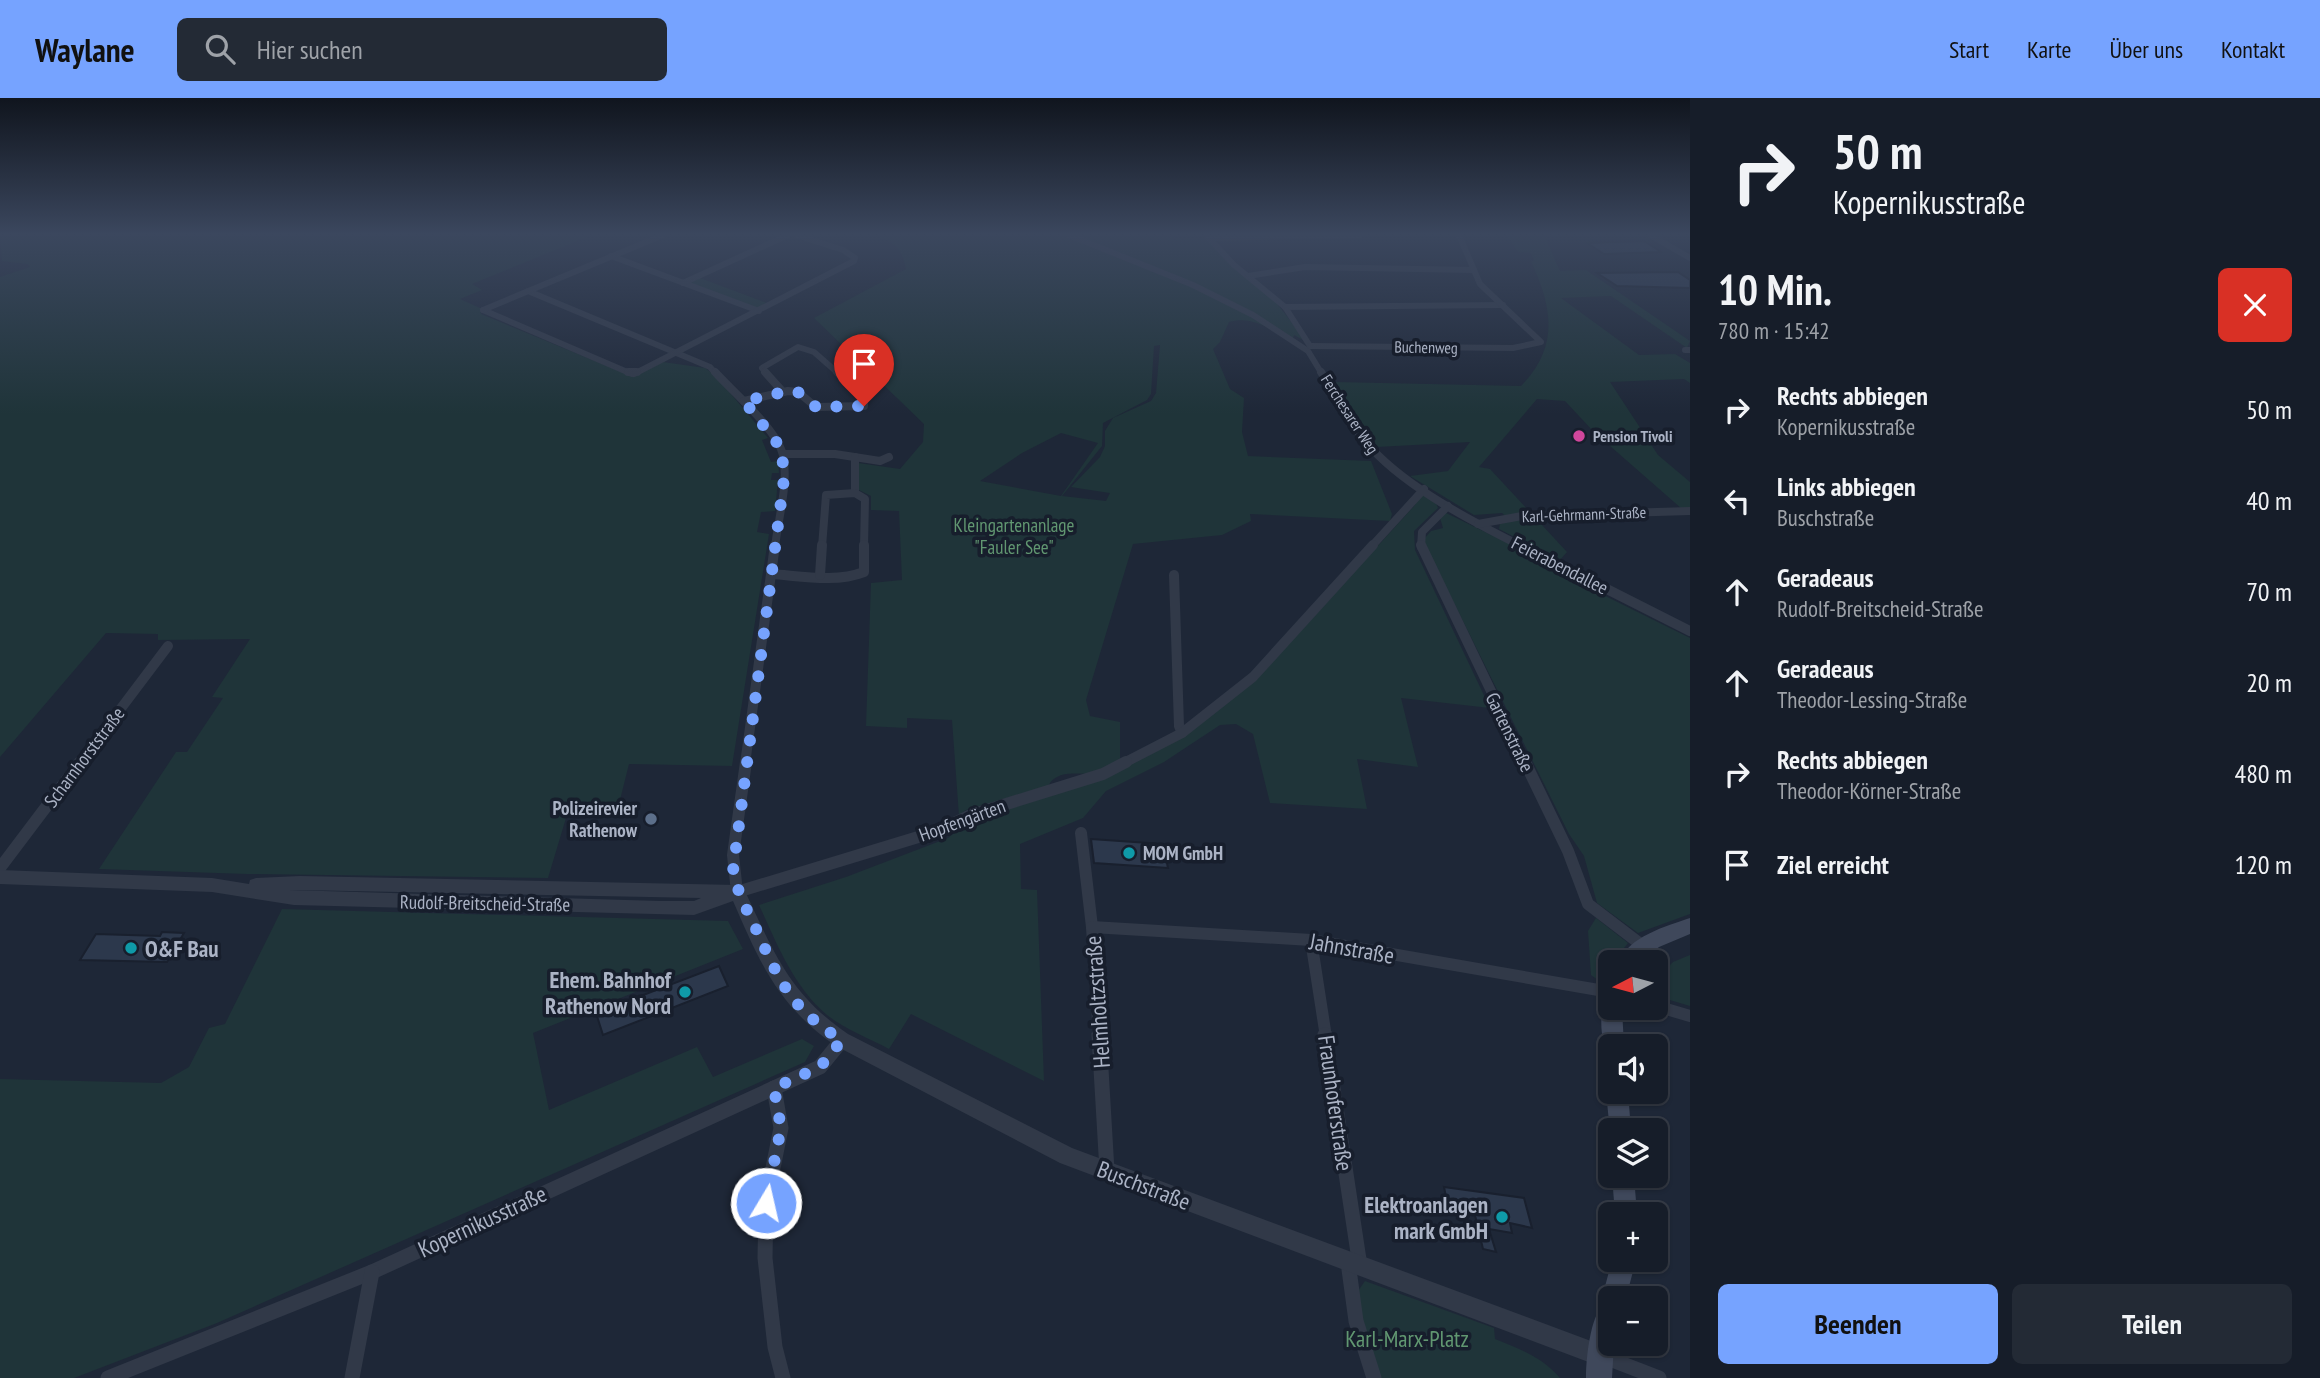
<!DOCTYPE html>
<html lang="de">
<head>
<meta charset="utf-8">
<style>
  body { margin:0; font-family:"PT Sans Narrow",sans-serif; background:#232a35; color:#f1f3f6; height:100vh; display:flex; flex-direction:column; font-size:26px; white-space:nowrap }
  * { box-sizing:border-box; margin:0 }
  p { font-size:23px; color:#9ea2a8 }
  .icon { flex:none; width:38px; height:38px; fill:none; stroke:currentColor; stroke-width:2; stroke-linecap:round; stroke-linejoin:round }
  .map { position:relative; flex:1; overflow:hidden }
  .drawer { display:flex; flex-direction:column; background:#161d29; width:630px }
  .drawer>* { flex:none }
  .top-card { background:#161d29; color:#f1f3f6; overflow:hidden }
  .needle { width:46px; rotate:264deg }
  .controls { position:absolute; left:1598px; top:852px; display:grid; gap:14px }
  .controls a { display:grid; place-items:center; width:70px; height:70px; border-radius:10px; background:#161d29; box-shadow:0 2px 5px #0004,0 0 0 2px #353b46; font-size:35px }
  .pin { position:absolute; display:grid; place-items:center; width:60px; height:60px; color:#fff; margin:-72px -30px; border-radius:50% 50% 50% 0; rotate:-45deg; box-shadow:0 0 7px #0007 }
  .pin .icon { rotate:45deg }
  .me { position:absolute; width:77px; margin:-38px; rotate:9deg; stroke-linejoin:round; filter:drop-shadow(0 0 5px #0008) }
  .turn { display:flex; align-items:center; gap:24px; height:147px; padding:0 28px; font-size:32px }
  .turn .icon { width:91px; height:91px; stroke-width:2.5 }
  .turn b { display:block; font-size:49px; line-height:60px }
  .round { display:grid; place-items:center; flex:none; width:74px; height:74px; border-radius:10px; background:#232a35 }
  .head { display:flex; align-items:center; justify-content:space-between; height:119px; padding:0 28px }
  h1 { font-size:42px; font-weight:700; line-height:52px }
  .action { display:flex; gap:14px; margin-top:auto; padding:14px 28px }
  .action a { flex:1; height:80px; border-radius:10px; background:#76a3ff; color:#111; font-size:28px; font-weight:700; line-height:80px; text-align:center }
  .action a+a { background:#232a35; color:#f1f3f6 }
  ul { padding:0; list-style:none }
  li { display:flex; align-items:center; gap:21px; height:91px; padding:0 28px }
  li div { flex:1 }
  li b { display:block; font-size:26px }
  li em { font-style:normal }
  header { display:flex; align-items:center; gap:42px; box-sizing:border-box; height:98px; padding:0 35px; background:#76a3ff; color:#111 }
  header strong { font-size:33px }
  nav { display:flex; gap:38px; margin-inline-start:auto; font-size:24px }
  .search { width:490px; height:63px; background:#232a35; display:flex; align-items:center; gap:18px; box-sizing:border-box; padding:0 24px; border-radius:10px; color:#9ea2a8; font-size:26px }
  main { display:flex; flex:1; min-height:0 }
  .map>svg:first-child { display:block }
</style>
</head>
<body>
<header>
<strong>Waylane</strong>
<div class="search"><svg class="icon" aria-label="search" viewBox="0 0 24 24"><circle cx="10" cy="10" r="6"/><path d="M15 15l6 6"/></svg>Hier suchen</div>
<nav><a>Start</a><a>Karte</a><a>Über uns</a><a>Kontakt</a></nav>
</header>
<main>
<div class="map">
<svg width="1690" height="1280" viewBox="0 0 1690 1280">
  <rect width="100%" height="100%" fill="#1e2737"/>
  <g fill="#1f3439" fill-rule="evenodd">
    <path d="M0,137h592l-120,49 10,6 -22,9 20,9 1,6 148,61 34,-13 42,6 11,8 52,62 -6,2 9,22 7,-1 1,12h-7l-1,7h7l-3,31 -14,1 -4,20 12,2 -37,232 -103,-2 -12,48 -7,5 -44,1 -18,60 -301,-4 -148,-5 77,-117h11l36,-54 -11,-1 38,-58 -92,1v-6l-52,-1 -106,124v-480l30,-10 -2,-3 -26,-3z"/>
    <path d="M872,137h300l3,3h30l66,58 36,46 -13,-7 -2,6c-21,-11 -39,-26 -63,-19l-9,20 -7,7 17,40 14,9 -2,34 6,24 123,5 21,53 -2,7 -140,-7 1,7 -29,14 -89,9 -47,156 4,16 30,6v40c-7,3 -14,8 -21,10 -18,5 -40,-5 -51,14l-82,24 -7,6 -7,-96 -45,-2v10l-41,-2 5,-143 31,-3 -3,-69 -28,-1v-14l-12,-6 -1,-27 42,6 23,-27 1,-18 -110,-106 92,-49c-4,-22 -13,-28 -34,-34zM1160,247l-4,48 -5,8 -38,17 -8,13v15l-5,11 -29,30 39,6 -4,8 -44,-5 40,-50 1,-23 44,-23 4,-6 3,-48zM1061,335l37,10 -37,53 -81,-15 42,-28z"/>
    <path d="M1507,137h37l16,36 26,-1 104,71 -3,7 -76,-52 -50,2 78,57 36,-1 15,9v20l-6,-4 -74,3 48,73 32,27v27h-8l-89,-78 -28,-30 -28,-2 -58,68 11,2 77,83 -7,8 -61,-31 1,-5 11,-3 -9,-8 -28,2 -64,-39 38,-5 22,-29 -93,5 -42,-65 186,4c39,-40 31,-79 10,-125h3l-3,-8 -13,-1z"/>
    <path d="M700,180l67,25 -10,5 -68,-25z"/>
    <path d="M1421,395l14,8 3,7 -24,23 1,19 75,158 -89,-10 17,69 -61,-8 10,50 -97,-6 -17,-69 -17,-10 -16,1 -56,37 -58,29 -23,27 -63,26 1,45 16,1 7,191 -133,-67 -22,35c-20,-11 -45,-20 -62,-34 -34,-29 -50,-71 -68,-110l87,-28 102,-39 22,-18 133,-42 153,-98 159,-175z"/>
    <path d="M1446,415l89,43 22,16 133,66v276l-52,19 -41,-30 -13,-47 -15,-22 -144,-289 -1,-6 7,-8 12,-3 -3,-10z"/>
    <path d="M282,811l446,12 15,28 -210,84 16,77 148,-63 16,30 89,-38 12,7 -9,16 -588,261 -143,55h-74v-299l161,4 28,-16 20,-39 16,-4z"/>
    <path d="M1596,820l32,25 -15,19h-3l-4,18 -5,2 -10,-7 -3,-44z"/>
    <path d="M1690,857v51l-27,-8 -3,-22 13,-14z"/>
    <path d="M1365,1183l129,47 1,11c25,10 47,18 65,39h-180l-18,-55 -4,-32z"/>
  </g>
  <g fill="#2c384c" stroke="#19202e" stroke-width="2">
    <path d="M1644,143l17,11 -57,2 -17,-11z"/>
    <path d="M1678,174l12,8v8l-73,-2 -20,-13z"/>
    <path d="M1091,741l72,5 5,24 -74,-5z"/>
    <path d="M162,834l22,1 -17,29 -87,-2 16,-26 64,2z"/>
    <path d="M719,868l9,20 -125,49 -7,-22z"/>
    <path d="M1444,1089l80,11 8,30 -22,-5 2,10 -23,-4 7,23 -13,-3 -9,-38 -26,-4z"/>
  </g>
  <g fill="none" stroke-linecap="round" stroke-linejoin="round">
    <g stroke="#313948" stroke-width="6">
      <path d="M1069,137l124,50 60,30 55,36 14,23"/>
      <path d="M1206,137l28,30 51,42 25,39"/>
      <path d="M1650,137l40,23"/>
      <path d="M1209,140l151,-3"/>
      <path d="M611,158l148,55"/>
      <path d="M1248,178l57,-9 169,3"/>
      <path d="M683,185l105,-48"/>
      <path d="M528,193l182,76 6,7"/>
      <path d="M1285,209l218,-2"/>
      <path d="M483,212l149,64"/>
      <path d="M483,212l180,-75"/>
      <path d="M1310,248l203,2 28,-6 -61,-58 -21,-49"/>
      <path d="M1685,252h5"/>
      <path d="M634,276l220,-113 1,-3 -12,-8 -47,-15"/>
      <path d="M767,276l-5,-6 36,-21 16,5 25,22"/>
    </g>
    <g stroke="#313948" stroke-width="8">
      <path d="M628,274h9"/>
      <path d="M715,274c18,20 62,57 68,83 6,28 -5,64 -8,92"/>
      <path d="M765,274l18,20"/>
      <path d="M1321,274c16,24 30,55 50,76 38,41 102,74 152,99"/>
      <path d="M744,303l44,-10 10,1 18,15 48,-1v-6l-27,-28"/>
      <path d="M783,356h52l45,7 9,-4"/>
      <path d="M855,359v36"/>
      <path d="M1478,426l44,-8 168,-5"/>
      <path d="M822,449l4,-52 29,-2 10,6 -1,48"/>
      <path d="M1371,449l53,-58"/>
      <path d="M1421,449l1,-15 26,-26"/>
    </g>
    <g stroke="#313948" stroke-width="10">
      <path d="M1421,447l105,219"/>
      <path d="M1520,447l170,86"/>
      <path d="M771,476c30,2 65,9 93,-2v-27"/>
      <path d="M820,477l2,-30"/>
      <path d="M1174,477l5,151 3,7"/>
      <path d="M79,666l89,-118"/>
      <path d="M745,666l30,-219"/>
      <path d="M1122,666l60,-31 71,-56 120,-132"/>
    </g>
    <g stroke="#313948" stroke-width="12">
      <path d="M746,664l-13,93 4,37 201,-61 33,-16 132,-41 23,-12"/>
      <path d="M1525,664l43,89 20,53 55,42"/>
      <path d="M1081,735l11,94 7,110"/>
      <path d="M0,770l80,-106"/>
      <path d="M1092,829l219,13 299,52"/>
      <path d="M1311,842l15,97"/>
      <path d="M1656,908l34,10"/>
    </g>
    <g stroke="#313948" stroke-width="15">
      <path d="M1099,937l8,136"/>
      <path d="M1325,937l35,231"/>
      <path d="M774,990l7,40 -15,75 -1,55 10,89 8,31"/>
      <path d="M1348,1164l8,59 18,57"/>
      <path d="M1602,1258l57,22"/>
      <path d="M108,1280l264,-106 448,-205 22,-27"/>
      <path d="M352,1280l20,-106"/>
    </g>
    <path fill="#313948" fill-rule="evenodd" d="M0,772l212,8 37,6 1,-4 6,-2 44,-2 437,9 6,2c30,63 45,106 105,147l224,114 527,196 8,3 3,8 -3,8 -8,3 -539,-203 -224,-117c-58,-40 -76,-83 -103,-145l-39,14 -400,-10 -82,-13 -212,-8zM289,792h11l401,8 -7,3h-34z"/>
    <g fill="#3f485b" fill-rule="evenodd">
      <path d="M1690,820v16l-31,13 -18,15h-22c9,-25 47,-36 71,-44z"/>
      <path d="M1610,902v8h12l2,38h-14v8c-10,-9 -11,-40 -5,-53z"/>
      <path d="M1610,986v8h18l3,38 -21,2 -4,-40z"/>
      <path d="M1612,1078h22l3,38h-22z"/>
      <path d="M1612,1162h24l-10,38h-16v46h4l-2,34h-26c0,-19 4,-61 18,-75l-2,-5z"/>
    </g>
  </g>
  <linearGradient id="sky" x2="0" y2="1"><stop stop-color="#10151e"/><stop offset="0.43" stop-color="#3b475e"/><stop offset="1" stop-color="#3b475e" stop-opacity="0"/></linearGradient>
  <rect width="1690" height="316" fill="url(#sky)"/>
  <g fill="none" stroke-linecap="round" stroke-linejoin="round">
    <path stroke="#76a3ff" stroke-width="12" stroke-dasharray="0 21.6" d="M766,1105l15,-75 -7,-40 46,-21 22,-27c-50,-30 -62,-58 -85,-109 -10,-21 -19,-37 -24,-60l52,-400 -7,-27 -34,-43 44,-10 10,1 18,15 48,-1"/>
  </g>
  <circle fill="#d1479c" stroke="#171e2c" stroke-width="2.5" cx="1579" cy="338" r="7"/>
  <circle fill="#5c6f8a" stroke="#171e2c" stroke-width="2.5" cx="651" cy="721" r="7"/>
  <g fill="#0f9aa8" stroke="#171e2c" stroke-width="2.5">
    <circle cx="1129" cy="755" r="7"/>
    <circle cx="131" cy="850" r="7"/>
    <circle cx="685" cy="894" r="7"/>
    <circle cx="1502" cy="1119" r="7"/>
  </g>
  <g text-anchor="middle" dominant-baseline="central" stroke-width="7" stroke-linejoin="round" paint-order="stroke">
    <g font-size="16" fill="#abb3c5" stroke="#171e2c">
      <text transform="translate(1426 249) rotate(1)">Buchenweg</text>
      <text transform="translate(1350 316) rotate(57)">Ferchesarer Weg</text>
      <text transform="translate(1584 416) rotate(-2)">Karl-Gehrmann-Straße</text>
    </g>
    <g font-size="16" font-weight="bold" fill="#abb3c5" stroke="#171e2c" text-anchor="start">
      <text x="1593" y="338">Pension Tivoli</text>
    </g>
    <g font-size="19" fill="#619771" stroke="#171e2c">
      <text x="1014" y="427">Kleingartenanlage<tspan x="1014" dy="22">"Fauler See"</tspan></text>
    </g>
    <g font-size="19" fill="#abb3c5" stroke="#171e2c">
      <text transform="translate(1560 467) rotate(27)">Feierabendallee</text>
      <text transform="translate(1510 634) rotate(64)">Gartenstraße</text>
      <text transform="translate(84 659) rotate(-53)">Scharnhorststraße</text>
      <text transform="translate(962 722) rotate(-20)">Hopfengärten</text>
      <text transform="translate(485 805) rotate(1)">Rudolf-Breitscheid-Straße</text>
    </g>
    <g font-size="19" font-weight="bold" fill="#abb3c5" stroke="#171e2c" text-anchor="end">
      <text x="637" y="710">Polizeirevier<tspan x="637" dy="22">Rathenow</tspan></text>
      <text x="1143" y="755" text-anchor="start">MOM GmbH</text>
    </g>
    <g font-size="23" font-weight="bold" fill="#abb3c5" stroke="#171e2c" text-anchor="end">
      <text x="145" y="850" text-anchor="start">O&amp;F Bau</text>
      <text x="671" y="881">Ehem. Bahnhof<tspan x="671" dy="26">Rathenow Nord</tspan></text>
      <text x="1488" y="1106">Elektroanlagen<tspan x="1488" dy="26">mark GmbH</tspan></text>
    </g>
    <g font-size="23" fill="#abb3c5" stroke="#171e2c">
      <text transform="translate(1352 850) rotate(10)">Jahnstraße</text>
      <text transform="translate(1097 904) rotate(-94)">Helmholtzstraße</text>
      <text transform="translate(1336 1005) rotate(82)">Fraunhoferstraße</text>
      <text transform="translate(1144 1087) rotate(21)">Buschstraße</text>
      <text transform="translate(482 1123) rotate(-25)">Kopernikusstraße</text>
    </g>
    <g font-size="23" fill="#619771" stroke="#171e2c">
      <text x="1407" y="1240">Karl-Marx-Platz</text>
    </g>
  </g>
</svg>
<div class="controls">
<a><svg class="needle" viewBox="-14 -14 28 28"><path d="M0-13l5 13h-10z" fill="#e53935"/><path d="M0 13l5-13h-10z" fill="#9ea2a8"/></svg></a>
<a><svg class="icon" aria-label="sound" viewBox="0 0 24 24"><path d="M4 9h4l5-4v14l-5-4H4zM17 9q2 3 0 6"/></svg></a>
<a><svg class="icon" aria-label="layers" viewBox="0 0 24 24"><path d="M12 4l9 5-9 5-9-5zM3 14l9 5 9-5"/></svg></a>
<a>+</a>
<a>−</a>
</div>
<div class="pin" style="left:864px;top:308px;background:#d93025"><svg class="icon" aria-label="arrive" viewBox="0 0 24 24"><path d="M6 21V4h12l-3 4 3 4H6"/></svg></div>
<svg class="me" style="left:766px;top:1105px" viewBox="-20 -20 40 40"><circle r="17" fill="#76a3ff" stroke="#fff" stroke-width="3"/><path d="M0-11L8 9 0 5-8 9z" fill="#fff"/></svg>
</div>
<section class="drawer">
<div class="top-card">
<div class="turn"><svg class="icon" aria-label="right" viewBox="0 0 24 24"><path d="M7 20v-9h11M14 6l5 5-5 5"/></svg><div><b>50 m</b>Kopernikusstraße</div></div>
</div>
<div class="head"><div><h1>10 Min.</h1><p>780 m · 15:42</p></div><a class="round" style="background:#d93025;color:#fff"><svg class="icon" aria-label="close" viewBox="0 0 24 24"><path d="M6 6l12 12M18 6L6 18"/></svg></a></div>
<ul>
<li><svg class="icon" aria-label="right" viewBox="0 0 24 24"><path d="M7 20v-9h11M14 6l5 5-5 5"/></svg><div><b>Rechts abbiegen</b><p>Kopernikusstraße</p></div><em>50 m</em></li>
<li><svg class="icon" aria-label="left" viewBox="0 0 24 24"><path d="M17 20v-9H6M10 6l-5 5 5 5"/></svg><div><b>Links abbiegen</b><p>Buschstraße</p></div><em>40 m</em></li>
<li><svg class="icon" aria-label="ahead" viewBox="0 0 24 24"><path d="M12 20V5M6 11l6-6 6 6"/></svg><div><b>Geradeaus</b><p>Rudolf-Breitscheid-Straße</p></div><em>70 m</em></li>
<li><svg class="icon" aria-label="ahead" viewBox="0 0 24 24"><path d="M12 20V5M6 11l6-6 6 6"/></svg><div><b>Geradeaus</b><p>Theodor-Lessing-Straße</p></div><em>20 m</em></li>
<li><svg class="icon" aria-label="right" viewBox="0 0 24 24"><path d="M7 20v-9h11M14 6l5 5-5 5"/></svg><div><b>Rechts abbiegen</b><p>Theodor-Körner-Straße</p></div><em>480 m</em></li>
<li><svg class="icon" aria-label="arrive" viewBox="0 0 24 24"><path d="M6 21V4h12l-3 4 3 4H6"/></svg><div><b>Ziel erreicht</b></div><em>120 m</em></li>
</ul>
<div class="action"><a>Beenden</a><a>Teilen</a></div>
</section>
</main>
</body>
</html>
